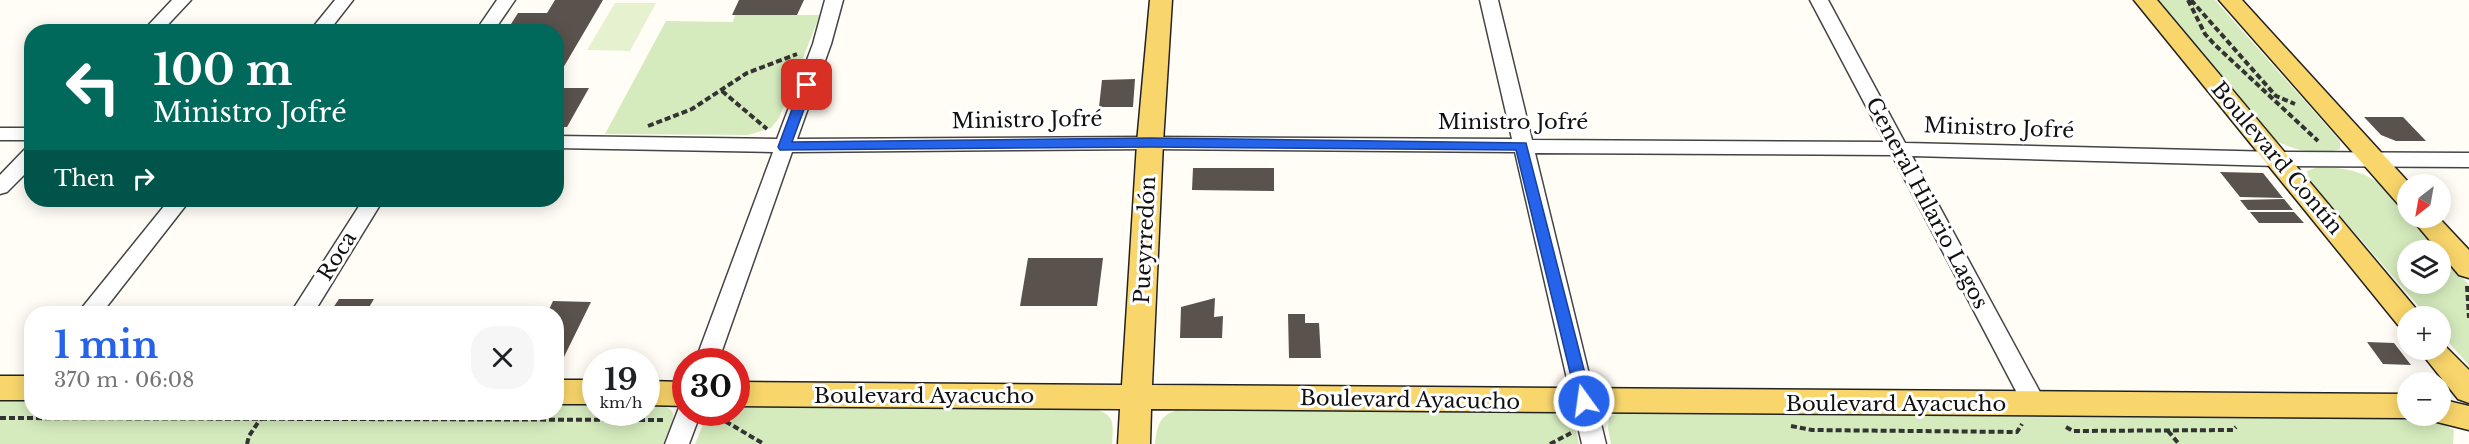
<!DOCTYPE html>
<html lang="en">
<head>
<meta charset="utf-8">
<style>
  body { margin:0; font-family:"Libre Baskerville",serif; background:#f6f6f6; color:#202124; height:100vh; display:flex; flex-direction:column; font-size:22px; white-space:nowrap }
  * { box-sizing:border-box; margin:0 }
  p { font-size:20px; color:#757577 }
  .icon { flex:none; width:33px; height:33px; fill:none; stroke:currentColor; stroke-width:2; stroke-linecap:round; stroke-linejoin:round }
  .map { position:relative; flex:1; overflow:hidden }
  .details { position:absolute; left:24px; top:306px; width:540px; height:114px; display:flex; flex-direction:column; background:#fff; border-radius:24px; box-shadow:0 3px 15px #0003 }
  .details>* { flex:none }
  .hud { position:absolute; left:24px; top:24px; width:540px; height:183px; border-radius:24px; box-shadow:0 3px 15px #0003; background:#00695c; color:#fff; overflow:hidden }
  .needle { width:39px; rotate:211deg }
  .buttons { position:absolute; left:2397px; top:174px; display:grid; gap:12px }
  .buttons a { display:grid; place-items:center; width:54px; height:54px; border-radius:50%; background:#fff; box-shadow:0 3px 15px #0003; font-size:30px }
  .speed { position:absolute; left:582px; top:348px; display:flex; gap:12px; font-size:30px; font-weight:700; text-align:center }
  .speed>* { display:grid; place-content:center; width:78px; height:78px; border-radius:50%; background:#fff; box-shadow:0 3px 15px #0003; line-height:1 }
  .speed small { font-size:15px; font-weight:400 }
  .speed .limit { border:9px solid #d22; background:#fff; color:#111 }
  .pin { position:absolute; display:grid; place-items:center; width:51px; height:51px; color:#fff; margin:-26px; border-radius:12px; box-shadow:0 3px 9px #0006 }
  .me { position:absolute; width:66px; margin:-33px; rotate:346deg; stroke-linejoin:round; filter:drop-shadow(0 0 4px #0008) }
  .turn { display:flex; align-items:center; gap:21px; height:126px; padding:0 30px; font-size:27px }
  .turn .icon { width:78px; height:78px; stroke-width:2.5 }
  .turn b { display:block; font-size:42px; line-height:51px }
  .then { display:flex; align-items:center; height:57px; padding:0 30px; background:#0003; gap:12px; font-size:22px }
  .round { display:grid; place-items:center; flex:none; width:63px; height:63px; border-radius:24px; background:#f6f6f6 }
  .summary { display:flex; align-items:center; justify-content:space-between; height:102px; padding:0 30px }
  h1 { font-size:36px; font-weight:800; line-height:45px; color:#2563eb }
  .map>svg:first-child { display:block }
</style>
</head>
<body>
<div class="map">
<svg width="2469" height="444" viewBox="0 0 2469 444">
  <rect width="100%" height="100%" fill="#fffdf5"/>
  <g fill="#d5ebbd">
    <path d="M2158,0h57l125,141v8c-21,8 -47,1 -65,-9z"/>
    <path d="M735,15h85l-41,103 -8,10 -23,7 -143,-1 61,-113 67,1z"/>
    <path d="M2318,167c22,1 40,2 59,15l61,68h-30v34h32l1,-31 28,32v81l-28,-33 -1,-17h-13l-118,-136 -2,-9z"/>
    <path d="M0,400l31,1 1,11h524l1,-8h38l1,8h50l1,-7c37,0 27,13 16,39h-663z"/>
    <path d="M737,404l358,5c21,6 18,16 17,35h-417l12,-29 29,-3z"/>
    <path d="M1185,408l367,3c19,4 23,14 27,33h-424c2,-23 7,-31 30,-36z"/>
    <path d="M1622,412l805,4 27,14 -1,14h-842l-3,-15 1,-12z"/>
  </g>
  <path fill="#e6f2cf" d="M615,3h41l-26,48 -43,-1z"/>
  <g fill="#5a524d">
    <path d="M555,0h48l-47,80v-48h-50l12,-19h29z"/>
    <path d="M739,0h65l-7,15h-65z"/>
    <path d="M1135,79l-2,28h-34l3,-27z"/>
    <path d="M556,88h33l-22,39h-11z"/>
    <path d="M2364,117h39l23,24h-30l-15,-6z"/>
    <path d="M1193,168h81v23l-82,-1z"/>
    <path d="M2220,172l43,1 20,25 -43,-1z"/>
    <path d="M2284,199l9,11h-45l-8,-10z"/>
    <path d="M2250,212h44l10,11h-45z"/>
    <path d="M1028,258h75l-6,48h-77z"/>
    <path d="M1215,298l-1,19 9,-1 -1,22h-42l1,-31z"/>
    <path d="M339,299h35l-9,15h-36z"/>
    <path d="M553,301l38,1 -30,61h-5v-49h-9z"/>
    <path d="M1288,314h17v9h14l2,35h-32z"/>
    <path d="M2367,342l27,1 17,22 -28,-1z"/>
  </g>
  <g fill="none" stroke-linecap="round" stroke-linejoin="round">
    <defs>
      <g id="minor">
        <path d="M172,0h19l-30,32h-19z"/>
        <path d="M335,0h18l-25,32h-19z"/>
        <path d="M497,0h18l-22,32h-18z"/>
        <path d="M825,0h18l-12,44 -34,95 353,-2 362,2 -32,-139h18l34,140 353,2 -75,-142h18l77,143 372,9 192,1v14l-192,-1 -365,-10 135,249 -4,7 -8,2 -8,-2 -135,-257 -357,-2 71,291h-24l-67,-292 -365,-3 -358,3 -74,210h-23l78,-210 -217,-4v-12l221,3 36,-95z"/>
        <rect x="0" y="128" width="32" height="12"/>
        <path d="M32,148v19l-25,25 -7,2v-19l25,-26z"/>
        <path d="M169,200h21l-89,114h-24z"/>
        <path d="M363,200h20l-70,114h-23z"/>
        <path d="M686,404v8h15l-12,32h-24l15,-39z"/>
      </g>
      <g id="major">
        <path d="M1150,0h22l-9,143 -11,242 1256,9v22h8l-8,2 -1257,-9 -1,35h-32l2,-35 -384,-3v-24l386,3 15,-242z"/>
        <path d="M2134,0h23l265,316h-14v12l-10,-3z"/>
        <path d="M2219,0h23l168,184h-2v24l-9,-3z"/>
        <path d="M2411,218h28l30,32v28l-10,-3z"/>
        <path d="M2440,341l29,29v33l-11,-4 -39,-49h21z"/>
        <rect x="0" y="376" width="32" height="24"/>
        <rect x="556" y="380" width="40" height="24"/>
        <path d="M646,381l40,1v24l-40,-1z"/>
        <path d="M2440,399l29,7v24l-40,-10 -2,-4h13z"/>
      </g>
    </defs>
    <use href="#minor" stroke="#444" stroke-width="3"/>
    <use href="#major" stroke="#222" stroke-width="3"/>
    <g stroke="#333" stroke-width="4" stroke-dasharray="6 3" stroke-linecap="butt">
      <path d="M2188,0l17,34 9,10 104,97"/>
      <path d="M2191,0l85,96 19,8"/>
      <path d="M722,91l45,38"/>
      <path d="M648,126l44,-17 55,-36 50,-19"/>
      <path d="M2467,286l2,32"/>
      <path d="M0,418l665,2"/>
      <path d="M708,420h15l41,24"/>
      <path d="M1791,426l21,4 205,2 5,-8"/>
      <path d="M2066,427l7,4 160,-1 3,-3"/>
      <path d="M2168,431l11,13"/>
      <path d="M247,444l2,-8 16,-24"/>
      <path d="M1550,444l21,-11"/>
    </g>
    <use href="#minor" fill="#fff" fill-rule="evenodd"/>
    <use href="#major" fill="#f9d66b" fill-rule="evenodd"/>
  </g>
  <path fill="#2563eb" stroke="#184099" stroke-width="1.5" d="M807,81l6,4 -21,57 358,-4 376,5 66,258 -8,7 -7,-7 -61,-251 -366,-3 -370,3 -2,-3 23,-62z"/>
  <g text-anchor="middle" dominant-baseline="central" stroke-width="6" stroke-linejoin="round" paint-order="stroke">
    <g font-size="21" fill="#111" stroke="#fff">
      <text transform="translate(1027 120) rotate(-1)">Ministro Jofré</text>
      <text x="1513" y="122">Ministro Jofré</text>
      <text transform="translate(1999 128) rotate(2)">Ministro Jofré</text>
      <text transform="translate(2277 158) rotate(50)">Boulevard Contín</text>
      <text transform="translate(1927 203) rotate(62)">General Hilario Lagos</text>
      <text transform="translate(1145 240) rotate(-87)">Pueyrredón</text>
      <text transform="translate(337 256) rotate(-58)">Roca</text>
      <text x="924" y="396">Boulevard Ayacucho</text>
      <text transform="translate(1410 400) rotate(1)">Boulevard Ayacucho</text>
      <text x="1896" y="404">Boulevard Ayacucho</text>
    </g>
  </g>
</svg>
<div class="buttons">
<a><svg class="needle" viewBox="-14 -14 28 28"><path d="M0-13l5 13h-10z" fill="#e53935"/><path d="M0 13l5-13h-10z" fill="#757577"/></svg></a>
<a><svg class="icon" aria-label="layers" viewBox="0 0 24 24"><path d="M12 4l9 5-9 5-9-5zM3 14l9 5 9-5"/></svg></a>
<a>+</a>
<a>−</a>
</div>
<div class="speed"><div>19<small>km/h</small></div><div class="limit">30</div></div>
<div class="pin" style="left:807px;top:85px;background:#d93025"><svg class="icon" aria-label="arrive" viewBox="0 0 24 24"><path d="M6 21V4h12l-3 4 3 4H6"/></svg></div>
<svg class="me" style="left:1584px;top:401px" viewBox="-20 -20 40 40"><circle r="17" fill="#2563eb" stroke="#fff" stroke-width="3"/><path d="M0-11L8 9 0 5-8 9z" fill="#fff"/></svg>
<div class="hud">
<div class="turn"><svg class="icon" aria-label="left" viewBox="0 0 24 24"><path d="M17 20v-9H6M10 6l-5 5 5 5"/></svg><div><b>100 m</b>Ministro Jofré</div></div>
<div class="then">Then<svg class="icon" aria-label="right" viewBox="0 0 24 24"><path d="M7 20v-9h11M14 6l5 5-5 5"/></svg></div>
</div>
<section class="details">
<div class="summary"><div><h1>1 min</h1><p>370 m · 06:08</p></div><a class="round"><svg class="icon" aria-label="close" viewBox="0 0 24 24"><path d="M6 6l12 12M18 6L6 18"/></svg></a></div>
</section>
</div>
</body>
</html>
